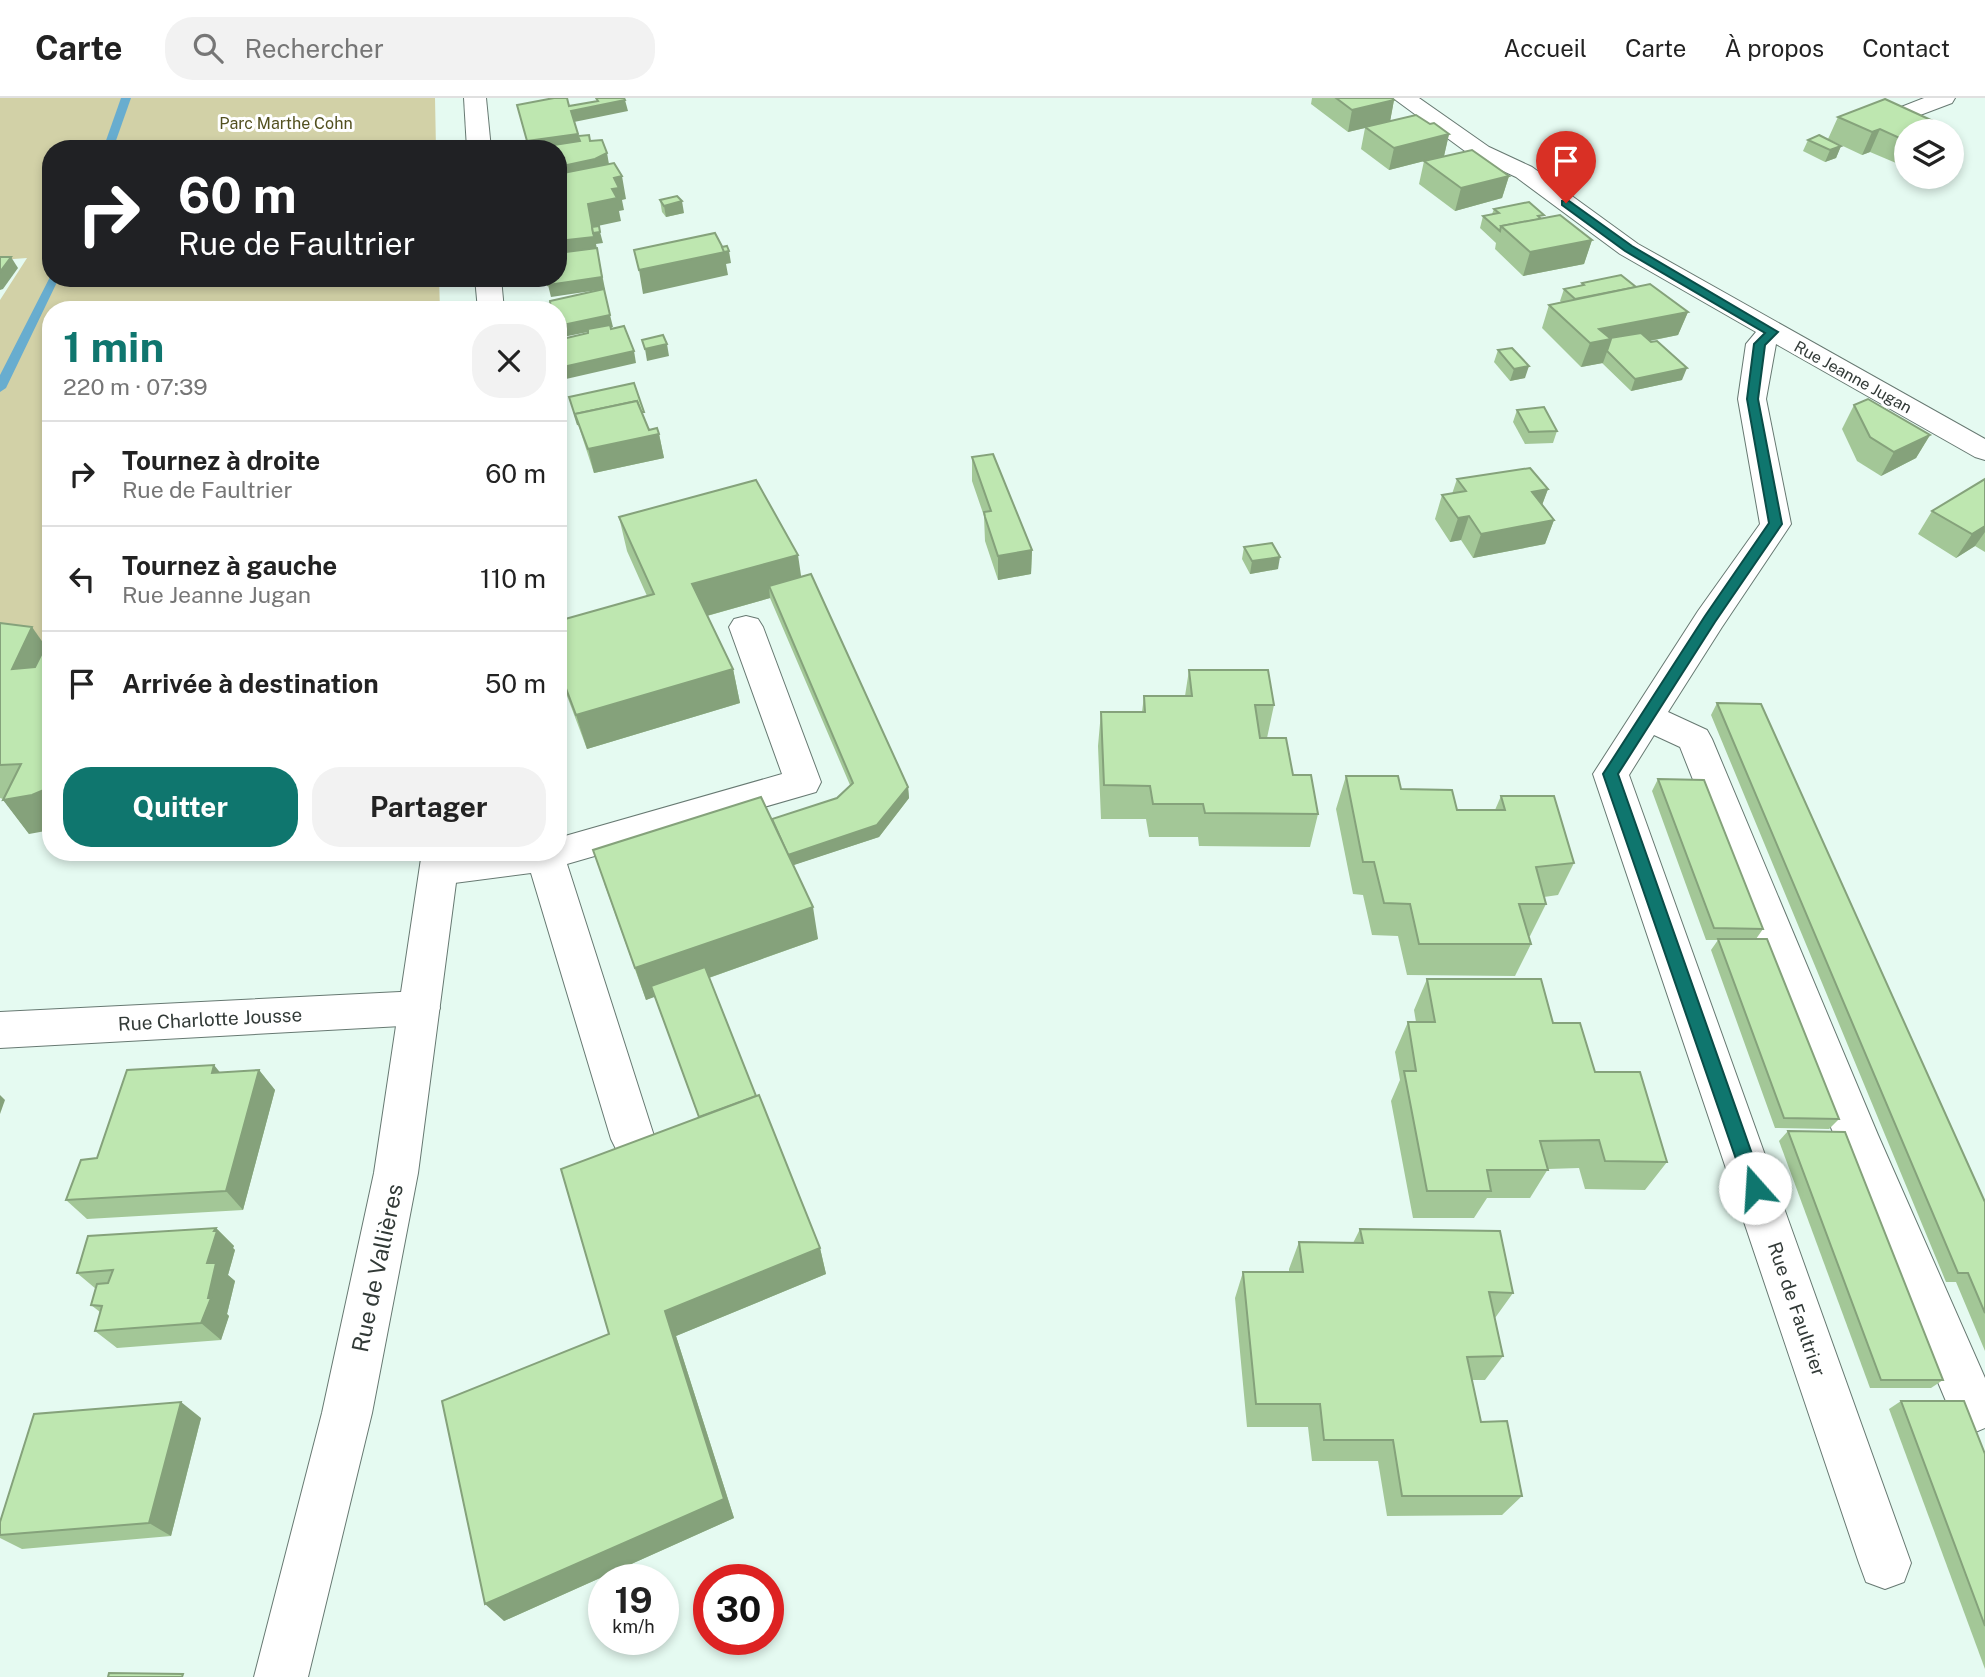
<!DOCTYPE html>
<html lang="fr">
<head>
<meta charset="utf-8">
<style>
  body { margin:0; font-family:"Public Sans",sans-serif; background:#f2f2f2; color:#222; height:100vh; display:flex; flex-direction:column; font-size:26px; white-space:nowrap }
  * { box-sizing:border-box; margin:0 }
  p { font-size:23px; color:#767676 }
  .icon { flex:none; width:38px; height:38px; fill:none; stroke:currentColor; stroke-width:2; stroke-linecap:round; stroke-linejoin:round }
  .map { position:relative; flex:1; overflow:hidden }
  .drawer { position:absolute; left:42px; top:203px; width:525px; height:560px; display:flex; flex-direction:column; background:#fff; border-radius:28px; box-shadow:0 4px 10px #0003 }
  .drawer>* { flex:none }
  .banner { position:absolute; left:42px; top:42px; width:525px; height:147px; border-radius:28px; box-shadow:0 4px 10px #0003; background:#202124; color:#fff; overflow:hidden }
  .tools { position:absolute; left:1894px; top:21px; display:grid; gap:14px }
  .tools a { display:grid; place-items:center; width:70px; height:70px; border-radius:50%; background:#fff; box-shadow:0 4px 10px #0003; font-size:35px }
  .speed { position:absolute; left:588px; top:1466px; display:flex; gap:14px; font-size:35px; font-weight:700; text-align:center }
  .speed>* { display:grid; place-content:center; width:91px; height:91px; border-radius:50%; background:#fff; box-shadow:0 4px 10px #0003; line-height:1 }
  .speed small { font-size:18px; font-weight:400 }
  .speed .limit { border:10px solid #d22; background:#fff; color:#111 }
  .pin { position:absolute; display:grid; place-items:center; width:60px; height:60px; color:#fff; margin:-72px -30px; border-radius:50% 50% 50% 0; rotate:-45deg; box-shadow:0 0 7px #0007 }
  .pin .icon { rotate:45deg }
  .me { position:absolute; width:77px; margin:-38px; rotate:341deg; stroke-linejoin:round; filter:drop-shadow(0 0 5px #0008) }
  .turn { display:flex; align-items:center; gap:24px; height:147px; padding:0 21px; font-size:32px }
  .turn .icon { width:91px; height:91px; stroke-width:2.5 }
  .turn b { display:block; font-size:49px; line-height:60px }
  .round { display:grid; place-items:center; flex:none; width:74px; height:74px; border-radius:28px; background:#f2f2f2 }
  .summary { display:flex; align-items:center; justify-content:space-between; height:119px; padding:0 21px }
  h1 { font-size:42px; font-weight:700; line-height:52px; color:#0f766e }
  .button { display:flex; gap:14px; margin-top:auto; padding:14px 21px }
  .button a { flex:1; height:80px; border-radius:28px; background:#0f766e; color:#fff; font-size:28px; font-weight:700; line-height:80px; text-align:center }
  .button a+a { background:#f2f2f2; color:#222 }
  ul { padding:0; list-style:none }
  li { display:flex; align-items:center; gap:21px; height:105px; padding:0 21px; border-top:2px solid #e0e0e0 }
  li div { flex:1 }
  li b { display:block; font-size:26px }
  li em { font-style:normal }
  header { display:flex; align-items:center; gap:42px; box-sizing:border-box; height:98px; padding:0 35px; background:#fff; border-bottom:2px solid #e0e0e0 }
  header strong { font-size:33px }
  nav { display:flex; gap:38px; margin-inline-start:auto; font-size:24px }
  .search { width:490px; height:63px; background:#f2f2f2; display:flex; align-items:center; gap:18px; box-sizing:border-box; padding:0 24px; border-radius:28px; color:#767676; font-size:26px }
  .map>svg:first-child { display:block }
</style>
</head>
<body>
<header>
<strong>Carte</strong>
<div class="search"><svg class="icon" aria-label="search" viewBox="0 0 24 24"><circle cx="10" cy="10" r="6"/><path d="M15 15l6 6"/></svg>Rechercher</div>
<nav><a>Accueil</a><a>Carte</a><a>À propos</a><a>Contact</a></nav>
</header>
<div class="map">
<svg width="1985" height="1579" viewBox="0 0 1985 1579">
  <rect width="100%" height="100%" fill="#e5faf1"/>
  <path fill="#d2d1a7" d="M0,0h435l1,51h-385v129h388l1,32h-389v338l-51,3v-351l27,-42 -27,2z"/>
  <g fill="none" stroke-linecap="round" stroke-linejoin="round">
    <g fill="#68adcf" fill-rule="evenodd">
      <path d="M121,0h10l-18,51h-10z"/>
      <path d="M51,177v3h8l-53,110 -6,4v-17z"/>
    </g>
    <defs>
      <g id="minor">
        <path d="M1393,0h26l70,49 43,20 106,77 347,195v21l-10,-3 -199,-113 -10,55 25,125 -69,103 -54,85 39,18 5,9 166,396 107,243v50l-12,5 -17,-8 -122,-290 -154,-388 -26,-12 -25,40 282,788 -7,19 -19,7 -19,-7 -7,-19 -266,-789 105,-163 62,-87 -22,-125 8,-55 10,-12 -136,-78 -104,-77 -43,-20z"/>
        <path d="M1924,0h31l-3,5 -53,20 -21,-3 -3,-5 3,-5 18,-1z"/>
        <path d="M746,518l12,3 5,8 58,155 -5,10 -249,72 88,275 -7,14 -15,6 -15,-6 -7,-14 -80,-266 -92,12 -13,-4 -6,-11 6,-11 35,-7h97v-14l224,-64 -53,-147 5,-8z"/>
        <path d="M420,893l14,5 6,12 -6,12 -14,5 -420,23v-36z"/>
      </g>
      <g id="major">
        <path d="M464,0h22l5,51h-24z"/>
        <path d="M475,180h26l3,32h-26z"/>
        <path d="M422,754h38l-42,321 -46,240 -64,264h-54l68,-264 52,-240z"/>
      </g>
    </defs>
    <use href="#minor" stroke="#677972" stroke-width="2"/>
    <use href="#major" stroke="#677972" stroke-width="2"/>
    <use href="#minor" fill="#fff" fill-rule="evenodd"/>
    <use href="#major" fill="#fff" fill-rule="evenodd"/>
  </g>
  <g fill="#a3c797">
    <path d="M1312,0h80l2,2 -4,21 40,3 19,10 -5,22 65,20 -7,22 -47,13 -36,-27 5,-23 -35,9 -28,-21 4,-21 -17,4 -37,-28z"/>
    <path d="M1838,19l68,14v28l-10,4 -26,-11 -8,3 -34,-16z"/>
    <path d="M1808,42l33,6 -5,12 -11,4 -22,-11z"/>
    <path d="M660,102l24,13 -18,4 -4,-5z"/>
    <path d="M1494,111l49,9 49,22 -8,24 -61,12 -28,-27 1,-6 -16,-15 3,-12 9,-2z"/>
    <path d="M1582,185l54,4 52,25 -10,23 -28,6 32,39 -51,11 -29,-28 -21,4 -39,-39 7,-23 12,-3 -1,-1 4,-12 17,-3z"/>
    <path d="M1498,252l27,28 -15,3 -16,-19z"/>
    <path d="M569,299l77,27 3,6 10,4 5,24 -70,15z"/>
    <path d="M1854,307l76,30 -14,23 -35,18 -24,-15 -15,-32z"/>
    <path d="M1517,312l40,21 -4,12 -28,1 -12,-22z"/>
    <path d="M972,359l60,93 -1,24 -33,6 -13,-39 -1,-25 -12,-35z"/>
    <path d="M1457,381l91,10 -6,16 12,15 -9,24 -72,14 -12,-18 -11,2 -15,-23 7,-24 10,-1z"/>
    <path d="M1985,381v73l-10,-6 -19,12 -38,-24 14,-23z"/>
    <path d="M619,419l182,60 107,210 1,11 -30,39 -86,28 25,74 -109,39 47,118 64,152 6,26 -150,62 58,182 -230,103 105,-287 90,-217 -44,-121 -9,4 -42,-117 168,-64 65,-21 13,-13 -80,-187 -63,18 26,53 7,34 -153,46 -29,-77v-51l89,-25 -20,-45z"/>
    <path d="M1244,449l34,22 -28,5 -8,-15z"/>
    <path d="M0,525l29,211 -26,-35 -3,-1z"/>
    <path d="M1189,572l85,35 -7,33 51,76 -8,33 -111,-1 -1,-9h-49l-3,-18h-45l-3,-73 3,-34h41l2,-16h41z"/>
    <path d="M1717,605l268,499v149l-29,-69h-10l-235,-567z"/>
    <path d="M1346,678l55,13 56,21h38l6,-14 73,67 -16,32 -14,2 2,7 -16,32h-2l3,8 -16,32 -108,-1 -9,-39 -26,-1 -9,-40 -10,-1 -17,-85z"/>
    <path d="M1658,681l105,150 -7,10 83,180 -10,10 -54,-1 -64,-178 7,-10h-12l-54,-149z"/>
    <path d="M1427,881l126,44 42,49 72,90 -22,28 -60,-1 -6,-21 -31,1 -18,29h-43l-13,20h-61l-22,-117 9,-21 -5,-28 13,-30h8l-2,-12z"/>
    <path d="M259,972l16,20 -32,120 -156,9 -21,-19 31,-42 123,-85z"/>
    <path d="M1788,1033l155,249 -12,8h-61l-91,-247z"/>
    <path d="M216,1130l18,18 -1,2 2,2 -7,25 7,6 -8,33 2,2 -8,24 -104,8 -22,-17 5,-19 -9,-7 5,-16 -19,-16z"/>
    <path d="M1360,1131l153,64 -18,25 8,38 -18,24h-13l9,42 41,74 -20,19 -115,1 -9,-55h-66l-4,-34h-61l-12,-129 8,-26h46v-3l10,-27 54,1z"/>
    <path d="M1901,1303l84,53v215l-96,-260z"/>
    <path d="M201,1320l-30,118 -149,13 -22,-11v-16z"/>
  </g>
  <g fill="#85a27b">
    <path d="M625,2l3,11 -54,11 -3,-11z"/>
    <path d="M1394,2l-4,22 -42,10 4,-22z"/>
    <path d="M1944,28l-2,5h-11z"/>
    <path d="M1880,31l-10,23 -8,3 10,-23z"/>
    <path d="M578,36l2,11 -51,4 -2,-8z"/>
    <path d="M1449,36l-5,22 -55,14 5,-22z"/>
    <path d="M1906,45v16l-10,4z"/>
    <path d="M1841,48l-5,12 -11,4 5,-12z"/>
    <path d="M607,55l2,11 -51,15v-12z"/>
    <path d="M622,78l4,23 -4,1 2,10 -5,1 2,10 -28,6 7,5 3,11 -7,1 9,45 -54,8 -3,-12 10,-20v-24l30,-37 24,-15 2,-11z"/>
    <path d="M1509,78l-7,22 -47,13 6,-23z"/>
    <path d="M682,103l2,12 -18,4 -2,-11z"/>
    <path d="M1592,142l-8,24 -61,12 7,-24z"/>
    <path d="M729,153l2,12 -5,1 2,11 -85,19 -4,-24z"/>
    <path d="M11,159l7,11 -15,21 -3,1v-18z"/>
    <path d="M1688,214l-10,23 -70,14 -5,14 -22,4 9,-24 9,-14z"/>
    <path d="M610,217l3,12 -55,11v-12z"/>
    <path d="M667,246l2,12 -22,5 -2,-12z"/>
    <path d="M634,253l2,12 -70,16 -3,-12z"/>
    <path d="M1529,268l-4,12 -15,3 4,-12z"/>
    <path d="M1687,270l-5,12 -51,11 4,-12z"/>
    <path d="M659,336l5,24 -70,15 -6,-24z"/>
    <path d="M1930,337l-14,23 -35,18 13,-24z"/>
    <path d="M1548,391l-9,24 -7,-21z"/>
    <path d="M1469,418l-8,24 -11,2 8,-24z"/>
    <path d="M1554,422l-9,24 -72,14 8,-24z"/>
    <path d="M1985,428v6l-10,14 -19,12 16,-24z"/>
    <path d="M1032,452l-1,24 -33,6v-24z"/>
    <path d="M798,457l5,34 -34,-3 1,12 -71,20 -7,-34z"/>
    <path d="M1280,459l-2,12 -28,5 2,-13z"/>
    <path d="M32,529l19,27v18l-39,-3z"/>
    <path d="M733,571l7,34 -153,46 -11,-34z"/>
    <path d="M51,689v43l-22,4 -26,-34z"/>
    <path d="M908,689l1,11 -30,39 -94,31 -2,-11z"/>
    <path d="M813,809l5,32 -172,61 -11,-32z"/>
    <path d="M214,967l17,21 -19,-13z"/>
    <path d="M259,972l16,20 -32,120 -17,-19z"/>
    <path d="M0,997l5,5 -5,14z"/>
    <path d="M216,1130l18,18 -1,2 2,2 -7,25 7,6 -8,33 2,2 -8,24 -20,-17 7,-25 -1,-35z"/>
    <path d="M820,1150l6,26 -150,62 58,182 -230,103 -19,-17 180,-293z"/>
    <path d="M181,1304l20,16 -30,118 -22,-13z"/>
  </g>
  <g fill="#bee7b0" stroke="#85a27b" stroke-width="2">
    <path d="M554,0h13l2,8 29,-5 -2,-3h28l1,2 -54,11 7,23 -51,7 -10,-36z"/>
    <path d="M1336,0h56l2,2 -42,10z"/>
    <path d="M1885,1l59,27 -13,5h-25v10l-26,-12 -8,3 -34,-15z"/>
    <path d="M1416,17l14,9 4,-1 15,11 -55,14 -29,-21z"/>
    <path d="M589,37l1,6 12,-1 5,13 -12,6 -37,8v-18h-30l52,-8 -2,-5z"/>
    <path d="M1819,37l22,11 -11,4 -22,-10z"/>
    <path d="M1472,52l37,26 -48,12 -37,-27z"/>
    <path d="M614,65l8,13 -8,2 5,10 -7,1 5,9 -29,6 6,33 -36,4v-67z"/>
    <path d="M677,98l5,5 -18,5 -4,-6z"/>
    <path d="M1529,104l15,13 -6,1 3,3 -40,7 -1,5 -17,-15 16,-3 -5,-4z"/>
    <path d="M1560,117l32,25 -62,12 -29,-26z"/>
    <path d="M599,128l1,6 -7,1 -1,-6z"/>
    <path d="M715,135l10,19 -86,18 -5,-20z"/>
    <path d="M727,148l2,5 -5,1 -2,-5z"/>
    <path d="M597,150l5,29 -54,8 -1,-7h11v-25z"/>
    <path d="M0,159h11l-11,15z"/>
    <path d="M1621,177l15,12 -61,12 -11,-10 20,-4 -2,-2z"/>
    <path d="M1650,186l38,28 -89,17 12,10 -21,4 -41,-38z"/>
    <path d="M604,191l6,26 -52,11v-16h-7l-1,-9z"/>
    <path d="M610,227l1,4 13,-3 10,25 -71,16 -5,-16v-11l30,-7v-4z"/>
    <path d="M1641,235l10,9 6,-1 30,27 -52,11 -28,-28 4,-12 -1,-1z"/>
    <path d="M663,237l4,9 -22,5 -3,-9z"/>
    <path d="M1512,250l17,18 -15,3 -16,-19z"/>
    <path d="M634,285l10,29h-3l-4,-11 -62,13 3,11 -9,-28z"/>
    <path d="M1868,301l62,36 -36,17 -24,-15 -16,-32z"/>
    <path d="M637,303l12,29 8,-2 2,6 -71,15 -13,-35z"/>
    <path d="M1544,309l13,24 -28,1 -12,-22z"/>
    <path d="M993,356l39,96 -34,6 -13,-39 -1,-5 7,-1 -19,-54z"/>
    <path d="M1530,370l18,21 -16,3 22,28 -73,14 -12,-18 -11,2 -16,-23 24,-4 -9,-12z"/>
    <path d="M1985,381v47l-13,8 -40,-23z"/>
    <path d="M756,382l42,75 -106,29 41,85 -157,46 -18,-48v-46l96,-27 -35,-77z"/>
    <path d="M1272,445l8,14 -28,4 -8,-14z"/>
    <path d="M811,476l97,213 -31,38 -89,30 -16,-36 65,-21 16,-15 -84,-197z"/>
    <path d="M0,525l32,4 -20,42 23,-2 9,-18h7v138l-19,8 -29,5 18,-36 -21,1z"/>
    <path d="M1189,572h79l6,35h-19l5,33h26l7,37h18l7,39 -113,-1 -2,-9h-50l-3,-18 -46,-1 -3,-73h44l-1,-16h48z"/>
    <path d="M1717,605l44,1 224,498v111l-17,-40h-10z"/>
    <path d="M1346,678h52l3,13 51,1 5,20h48l-4,-14h53l20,67 -38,4 10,37h-27l12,40h-112l-9,-40 -26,-1 -10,-41h-11z"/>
    <path d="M1658,681l46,1 59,149 -49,-1z"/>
    <path d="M761,699l52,110 -178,61 -42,-118z"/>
    <path d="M1718,841h49l72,180 -55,-1z"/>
    <path d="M705,869l51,129 -57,21 -48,-131z"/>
    <path d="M1427,881h114l12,44h27l15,49h45l27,90 -62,-1 -6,-21 -59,1 8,29h-61l4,21h-64l-23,-120h12l-8,-49h27z"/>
    <path d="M214,967l-2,8 47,-3 -33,121 -160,9 15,-40 16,-2 30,-88z"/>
    <path d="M759,997l61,153 -155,63 59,188 -239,105 -43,-203 167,-67 -48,-165z"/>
    <path d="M1788,1033l57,1 98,248h-62z"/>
    <path d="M216,1130l-2,3h3l-10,32h9l-8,35h3l-10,25 -106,8 7,-25 -11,-1 6,-21 11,-1 5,-13 -36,3 11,-37z"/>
    <path d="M1360,1131l140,2 13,62 -24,-1 14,64 -36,1 14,65 26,-1 15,75h-120l-9,-56h-69l-4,-36h-64l-13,-132h60l-4,-30 64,1z"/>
    <path d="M1901,1303h63l21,53v172z"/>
    <path d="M181,1304l-32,121 -149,12v-13l34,-108z"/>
    <path d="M109,1575l74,1 -1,3h-74z"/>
  </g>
  <path fill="#0f766e" stroke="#0a4d48" stroke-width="2" d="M1562,103h7l63,45 146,86 -13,13 -7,54 24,125 -67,98 -97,152 146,414 -3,6 -6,3 -7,-3 -2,-6 -143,-414 102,-158 64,-93 -22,-124 7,-55 11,-11 -140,-82 -63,-46z"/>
  <g text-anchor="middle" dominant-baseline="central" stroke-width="6" stroke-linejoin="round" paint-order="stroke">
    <g font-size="16" fill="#52501f" stroke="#fff">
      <text x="286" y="25">Parc Marthe Cohn</text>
    </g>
    <g font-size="16" fill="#323a37" stroke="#fff">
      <text transform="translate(1853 279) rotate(29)">Rue Jeanne Jugan</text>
    </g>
    <g font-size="19" fill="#323a37" stroke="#fff">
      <text transform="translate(210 921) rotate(-3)">Rue Charlotte Jousse</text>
      <text transform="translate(1797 1211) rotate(71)">Rue de Faultrier</text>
    </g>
    <g font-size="23" fill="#323a37" stroke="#fff">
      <text transform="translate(377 1170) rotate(-78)">Rue de Vallières</text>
    </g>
  </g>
</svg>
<div class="tools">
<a><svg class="icon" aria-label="layers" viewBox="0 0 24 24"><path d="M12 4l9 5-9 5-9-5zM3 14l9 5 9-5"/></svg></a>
</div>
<div class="speed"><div>19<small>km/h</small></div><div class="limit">30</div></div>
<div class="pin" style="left:1566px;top:105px;background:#d93025"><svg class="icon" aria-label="arrive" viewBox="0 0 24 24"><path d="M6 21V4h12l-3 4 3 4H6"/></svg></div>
<svg class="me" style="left:1755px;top:1090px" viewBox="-20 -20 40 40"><circle r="19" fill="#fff"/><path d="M0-13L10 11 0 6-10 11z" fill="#0f766e"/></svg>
<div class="banner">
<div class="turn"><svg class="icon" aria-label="right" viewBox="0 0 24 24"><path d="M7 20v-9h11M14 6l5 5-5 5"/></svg><div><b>60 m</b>Rue de Faultrier</div></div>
</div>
<section class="drawer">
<div class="summary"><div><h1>1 min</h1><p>220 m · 07:39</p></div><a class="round"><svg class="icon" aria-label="close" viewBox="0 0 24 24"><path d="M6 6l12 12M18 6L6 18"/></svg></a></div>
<ul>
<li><svg class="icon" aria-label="right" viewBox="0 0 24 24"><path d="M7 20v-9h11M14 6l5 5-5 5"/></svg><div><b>Tournez à droite</b><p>Rue de Faultrier</p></div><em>60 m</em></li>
<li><svg class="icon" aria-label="left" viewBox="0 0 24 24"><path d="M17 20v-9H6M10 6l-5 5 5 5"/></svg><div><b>Tournez à gauche</b><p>Rue Jeanne Jugan</p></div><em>110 m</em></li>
<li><svg class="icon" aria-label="arrive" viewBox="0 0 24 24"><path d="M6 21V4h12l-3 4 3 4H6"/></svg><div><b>Arrivée à destination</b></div><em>50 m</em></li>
</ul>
<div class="button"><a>Quitter</a><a>Partager</a></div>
</section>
</div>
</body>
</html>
